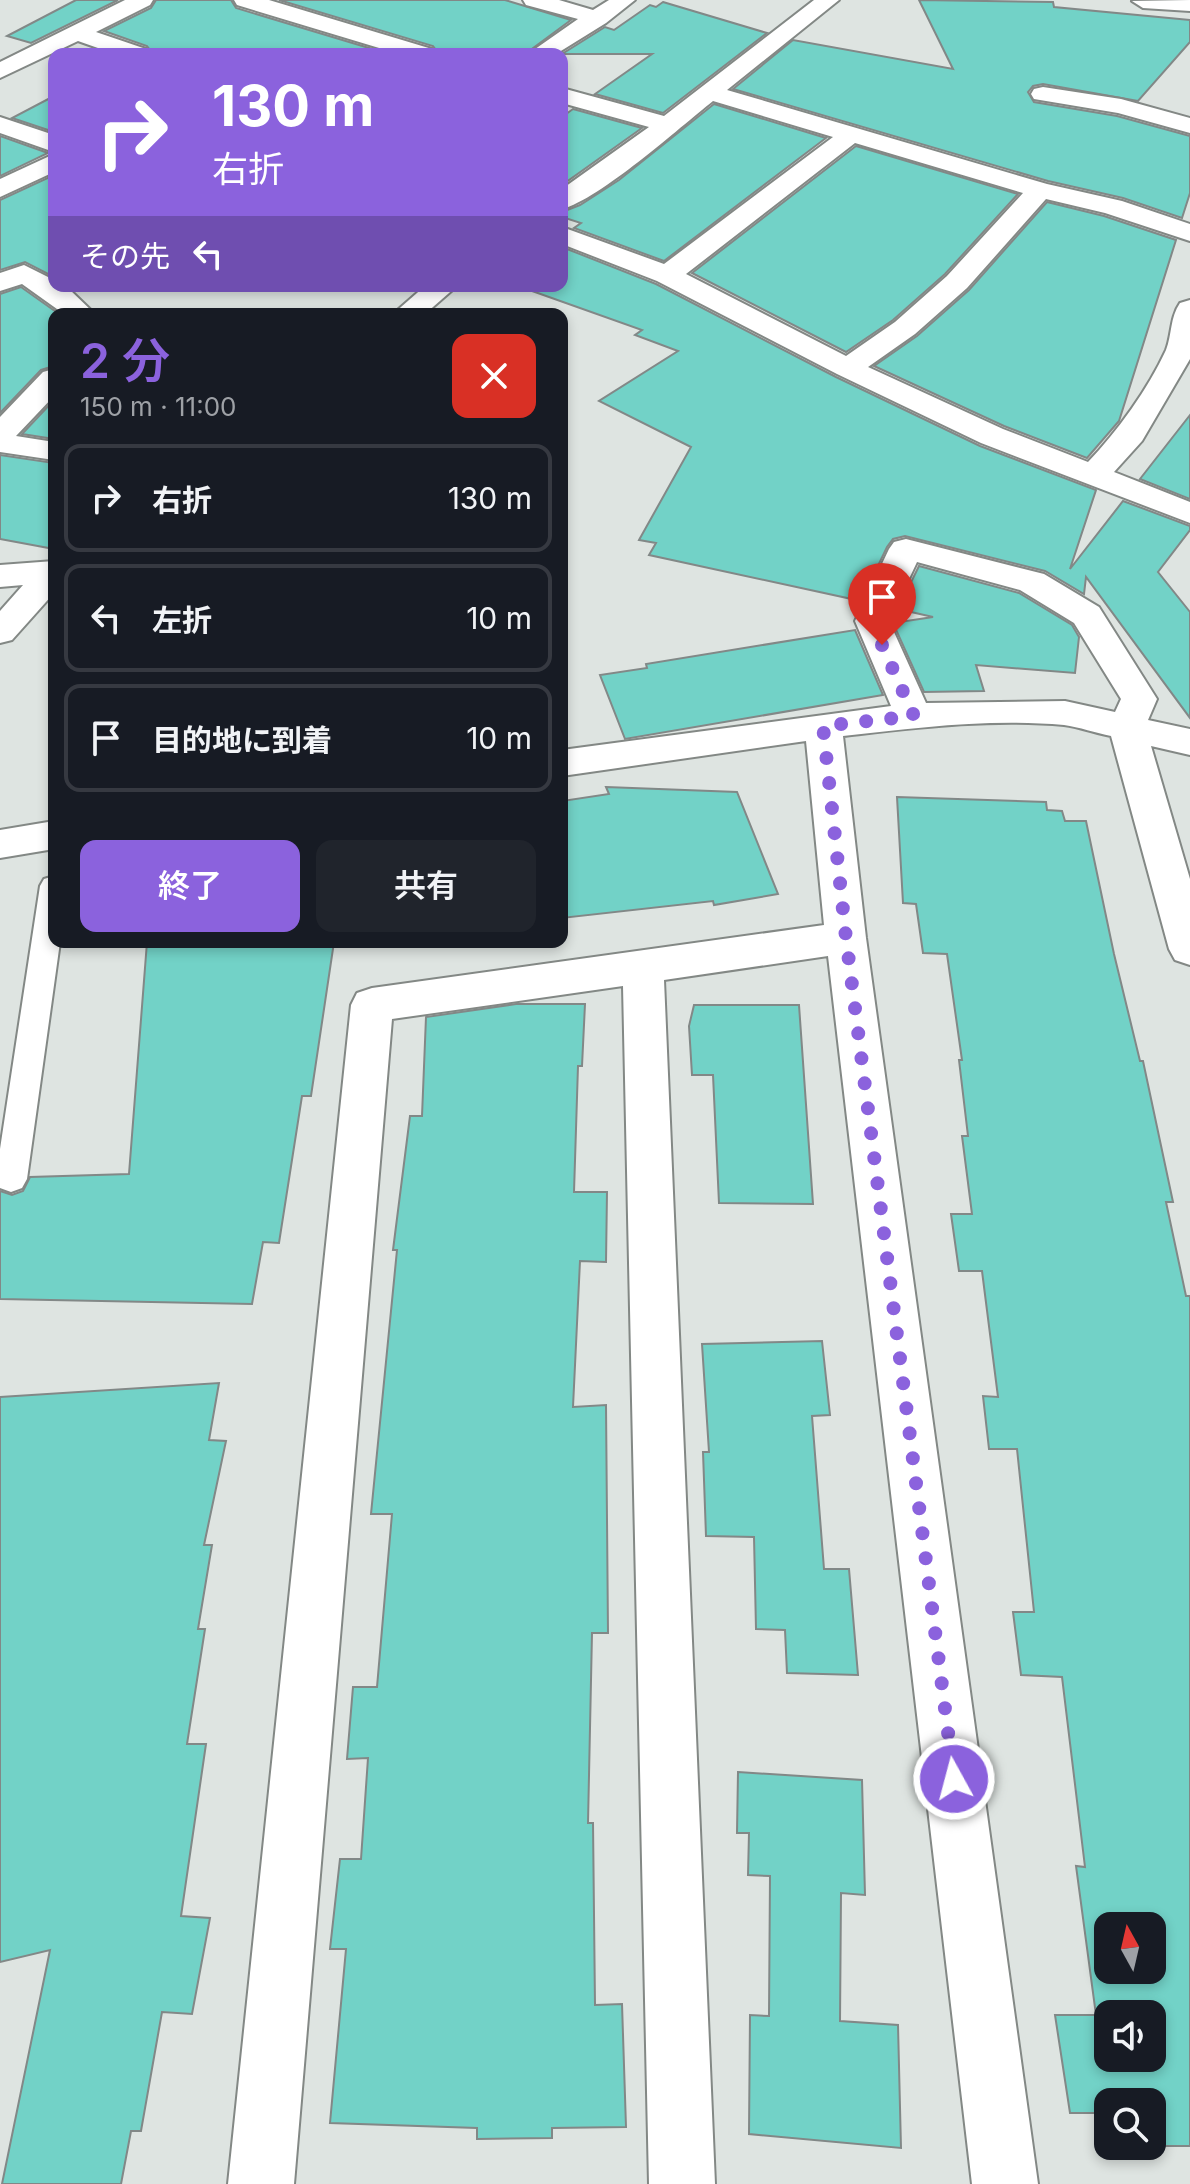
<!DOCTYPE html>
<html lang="ja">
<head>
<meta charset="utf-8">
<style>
  body { margin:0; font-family:Inter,"Noto Sans JP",sans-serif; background:#20242c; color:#f1f3f6; height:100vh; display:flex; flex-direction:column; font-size:30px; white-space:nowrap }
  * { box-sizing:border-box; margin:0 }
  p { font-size:26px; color:#9ea1a6 }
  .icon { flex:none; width:44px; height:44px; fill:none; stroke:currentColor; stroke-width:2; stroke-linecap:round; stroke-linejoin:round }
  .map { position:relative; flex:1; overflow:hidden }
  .side { position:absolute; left:48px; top:308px; width:520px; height:640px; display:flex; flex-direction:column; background:#171b24; border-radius:16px; box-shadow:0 4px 12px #0003 }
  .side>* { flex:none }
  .banner { position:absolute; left:48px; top:48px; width:520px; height:244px; border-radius:16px; box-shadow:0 4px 12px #0003; background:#8b62dd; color:#fff; overflow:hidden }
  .needle { width:52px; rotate:352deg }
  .buttons { position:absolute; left:1094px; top:1912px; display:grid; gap:16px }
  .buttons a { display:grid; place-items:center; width:72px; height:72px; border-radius:16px; background:#171b24; box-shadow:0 4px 12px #0003; font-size:40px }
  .pin { position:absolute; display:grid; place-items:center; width:68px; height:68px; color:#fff; margin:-82px -34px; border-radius:50% 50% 50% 0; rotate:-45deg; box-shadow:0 0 8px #0007 }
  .pin .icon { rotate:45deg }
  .me { position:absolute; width:88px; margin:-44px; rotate:353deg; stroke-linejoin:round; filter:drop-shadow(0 0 6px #0008) }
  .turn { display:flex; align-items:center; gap:28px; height:168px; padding:0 32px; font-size:36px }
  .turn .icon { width:104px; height:104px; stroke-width:2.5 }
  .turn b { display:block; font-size:56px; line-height:68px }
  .then { display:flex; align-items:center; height:76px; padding:0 32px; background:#0003; gap:16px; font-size:30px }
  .round { display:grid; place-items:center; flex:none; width:84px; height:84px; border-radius:16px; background:#20242c }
  .headline { display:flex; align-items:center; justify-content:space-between; height:136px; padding:0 32px }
  h1 { font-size:48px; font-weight:600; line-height:60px; color:#8b62dd }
  .primary-button { display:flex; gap:16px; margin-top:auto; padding:16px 32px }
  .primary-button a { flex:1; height:92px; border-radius:16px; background:#8b62dd; color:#fff; font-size:32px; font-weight:600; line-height:92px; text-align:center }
  .primary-button a+a { background:#20242c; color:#f1f3f6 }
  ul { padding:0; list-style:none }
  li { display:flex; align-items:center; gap:24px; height:108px; margin:0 16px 12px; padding:0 16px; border:4px solid #363941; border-radius:16px }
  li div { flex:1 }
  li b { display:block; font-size:30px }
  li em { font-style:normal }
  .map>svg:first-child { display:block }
</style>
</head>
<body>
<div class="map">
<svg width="1190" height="2184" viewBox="0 0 1190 2184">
  <rect width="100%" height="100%" fill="#dee4e1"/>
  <g fill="#72d2c7" stroke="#828887" stroke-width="2" fill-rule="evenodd">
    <path d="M76,0h42l-87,43 -24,-7z"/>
    <path d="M156,0h75l5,8 153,46h-236l-6,-8 -43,-15 47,-23z"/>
    <path d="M279,0h226l66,20 -46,34h-86l-6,-8z"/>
    <path d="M919,0l134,2 1,5 136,13v22l-52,59 -95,-17 -10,2 -5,6 6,10 83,14 73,20v57l-8,25 -59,-20 -75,-17 -315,-92 60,-49 160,29z"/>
    <path d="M663,2l104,31 -104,80 -68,-19 57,-40h-90l43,-27 9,3 36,-25 6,2z"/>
    <path d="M54,96v36l-42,-14z"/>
    <path d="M714,104l112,34 -162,123 -90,-33 7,-5 -19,-6v-5l18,-7 39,-25z"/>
    <path d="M573,109l69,19 -80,57v-68z"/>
    <path d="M0,136l48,17 -48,23z"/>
    <path d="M856,146l162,48 -73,80 -52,46 -47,32 -154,-79z"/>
    <path d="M54,175v102l-29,-15 -25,8v-70z"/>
    <path d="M1047,202l57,14 72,24 -57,181 -32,37 -83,-32 -130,-60 43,-30 52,-46z"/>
    <path d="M562,247l94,37 180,93 144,69 116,44 -26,79 53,-68 67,25v4l-32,42 32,40v106l-104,-141 -2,17 -39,-23 -140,-35 -12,3 -6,8 -26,54 -212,-46 7,-12 -17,-3 52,-93 -92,-46 79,-50 -43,-16 7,-5 -124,-44h44z"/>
    <path d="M21,287l38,27h-5v52l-13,4 -41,43v-119z"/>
    <path d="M54,400v39l-32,-5z"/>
    <path d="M1190,415v84l-50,-20z"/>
    <path d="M0,455l54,8v86l-54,-10z"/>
    <path d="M919,566l100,27 53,32 7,12 -4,36 -99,-8 8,26 -60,1 -31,-69 40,-6 -35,-8z"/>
    <path d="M855,630l28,65 -258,44 -25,-64 47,-7 -1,-4z"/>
    <path d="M606,787l131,5 41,102 -64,11 -1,-4 -151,17v-117l47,-7z"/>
    <path d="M897,797l149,5 1,8 15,1 3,10h21l28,133 26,107h3l30,141h-7l20,94h4v850h-38v-44h-44v11h-38l-15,-98h41l-20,-149 9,1 -23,-190 -41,-2 -8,-63h21l-17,-163h-28l-6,-53 15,1 -16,-126h-23l-8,-57h21l-10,-78h6l-9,-76h3l-15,-106 -24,-1 -7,-49 -13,-1zM1108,1926h44v44h-44zM1108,2014h44v44h-44z"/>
    <path d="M147,942h187l-23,154h-9l-23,147 -16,-1 -11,62 -252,-5v-108l12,4 11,-4 7,-14 99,-3z"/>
    <path d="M516,1004h69l-3,62h-4l-4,126h33l-1,70 -26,-1 -7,146 33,-2 2,228h-16l-4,190h5l2,182 27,-1 4,123 -74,1v10l-75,1v-11l-147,-5 16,-174h-16l10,-90h21l7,-101 -21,1 6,-72h24l15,-173h-21l26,-264h-4l17,-134h12l4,-99z"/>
    <path d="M694,1005h105l14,199 -94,-1 -6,-128h-21l-3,-49z"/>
    <path d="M822,1341l8,74 -18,1 12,153h25l9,106 -71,-2 -2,-43 -29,-1 -2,-92 -48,-1 -3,-84h6l-7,-108z"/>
    <path d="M219,1383l-10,57 17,1 -22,104h8l-14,84h7l-18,115h19l-25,172 29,2 -18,96 -30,-2 -21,119h-10l-10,53h-119l48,-234 -50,12v-565z"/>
    <path d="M738,1772l124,8 3,115 -24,-2 -1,128 58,4 3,123 -152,-14 1,-119 19,1 1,-140 -22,-1 1,-42h-12z"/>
  </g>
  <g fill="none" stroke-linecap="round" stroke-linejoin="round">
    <defs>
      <path id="lane" d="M54,876v66h6l-33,237 -5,9 -11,4 -11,-4v-39l40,-263 4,-7z"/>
      <g id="street">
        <path d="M125,0h28l-3,5 -54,27 50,17 4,5h-35l-37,-13 -78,37v-16z"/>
        <path d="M234,0h35l163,49 4,5h-37l-162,-49z"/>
        <path d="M523,0h36l34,10 16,-10h26l-29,23 -50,31h-28l50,-35 -52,-14z"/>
        <path d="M814,0h25l-112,90 320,94 75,17 68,23v17l-85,-28 -59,-14 -79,89 -52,46 -47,33 135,62 85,33c29,-30 60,-73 78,-112 6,-15 4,-33 14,-47l10,-3v59l-48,82 -28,31 76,30v21l-209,-80 -144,-69 -180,-93 -95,-37v-17l102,37 169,-127 -120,-36c-34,27 -113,98 -151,108v-20l87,-62 -87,-24v-15l102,28zM855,143l168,50 -76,83 -52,46 -49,34 -160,-82z"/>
        <path d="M1190,0v11l-47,-3 -11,-7z"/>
        <path d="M1043,87l78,12 69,19v15l-72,-20 -84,-14 -3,-5 3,-5z"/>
        <path d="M0,117l54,18v17l-54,-19z"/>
        <path d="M54,154v18l-54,25v-18z"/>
        <path d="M24,265l30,15v6l16,4 25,24h-31l-42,-30 -22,7v-18z"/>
        <path d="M425,286h32l-32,28h-32z"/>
        <path d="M54,369v27l-38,40 38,6v18l-54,-8v-35l43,-45z"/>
        <path d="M906,539l138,35 55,33 58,92 -9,21 42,9v26l-39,-9 39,133v86l-15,-5 -6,-11 -58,-213c-15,-3 -32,-9 -47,-11 -73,-7 -150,3 -221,11l23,202 172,1246h-66l-144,-1228 -164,24 51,1204h-66l-26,-1198 -231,33 -98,1165h-66l123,-1179 6,-12 15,-5 452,-63 -18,-184 -244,35v-26l329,-44 -36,-85 34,-72 5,-7zM917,562l103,28 54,33 47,76 -6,13 -50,-11 -139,2 -37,-82z"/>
        <path d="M54,561v32l-42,47 -12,3v-32l23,-26 -23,2v-22z"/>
        <path d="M54,821v28l-54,9v-28z"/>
      </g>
    </defs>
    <use href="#lane" stroke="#838885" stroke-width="4"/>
    <use href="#street" stroke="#838885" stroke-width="4"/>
    <use href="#lane" fill="#fff" fill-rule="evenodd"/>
    <use href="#street" fill="#fff" fill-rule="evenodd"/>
  </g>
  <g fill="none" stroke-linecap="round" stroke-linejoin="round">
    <path stroke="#8b62dd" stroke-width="14" stroke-dasharray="0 25.2" d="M882,645l32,71 -91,10 23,212 108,841"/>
  </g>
</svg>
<div class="buttons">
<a><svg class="needle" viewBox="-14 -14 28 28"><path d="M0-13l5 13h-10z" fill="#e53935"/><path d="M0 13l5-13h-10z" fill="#9ea1a6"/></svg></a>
<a><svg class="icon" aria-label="sound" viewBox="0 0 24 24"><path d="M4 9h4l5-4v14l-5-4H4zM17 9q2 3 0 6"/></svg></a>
<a><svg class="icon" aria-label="search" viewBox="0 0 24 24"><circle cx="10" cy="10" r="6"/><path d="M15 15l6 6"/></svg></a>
</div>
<div class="pin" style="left:882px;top:645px;background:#d93025"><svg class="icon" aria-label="arrive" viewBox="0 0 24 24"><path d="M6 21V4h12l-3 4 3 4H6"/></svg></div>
<svg class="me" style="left:954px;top:1779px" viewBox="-20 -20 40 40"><circle r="17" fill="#8b62dd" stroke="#fff" stroke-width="3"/><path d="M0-11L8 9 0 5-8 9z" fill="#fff"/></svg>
<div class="banner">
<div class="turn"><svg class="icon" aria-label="right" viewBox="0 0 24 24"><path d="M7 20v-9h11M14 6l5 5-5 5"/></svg><div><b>130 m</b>右折</div></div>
<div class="then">その先<svg class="icon" aria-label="left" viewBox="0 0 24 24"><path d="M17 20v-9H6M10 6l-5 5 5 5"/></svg></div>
</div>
<section class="side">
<div class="headline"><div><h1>2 分</h1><p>150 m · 11:00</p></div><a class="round" style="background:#d93025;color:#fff"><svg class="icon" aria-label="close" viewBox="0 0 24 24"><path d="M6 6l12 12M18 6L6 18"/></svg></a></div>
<ul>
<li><svg class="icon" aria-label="right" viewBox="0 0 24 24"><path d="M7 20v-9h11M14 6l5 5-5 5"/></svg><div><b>右折</b></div><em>130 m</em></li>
<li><svg class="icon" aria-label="left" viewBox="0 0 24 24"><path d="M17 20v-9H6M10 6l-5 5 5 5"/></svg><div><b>左折</b></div><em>10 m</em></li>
<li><svg class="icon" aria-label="arrive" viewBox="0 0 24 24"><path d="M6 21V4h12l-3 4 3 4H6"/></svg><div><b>目的地に到着</b></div><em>10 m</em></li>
</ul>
<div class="primary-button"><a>終了</a><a>共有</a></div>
</section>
</div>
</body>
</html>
